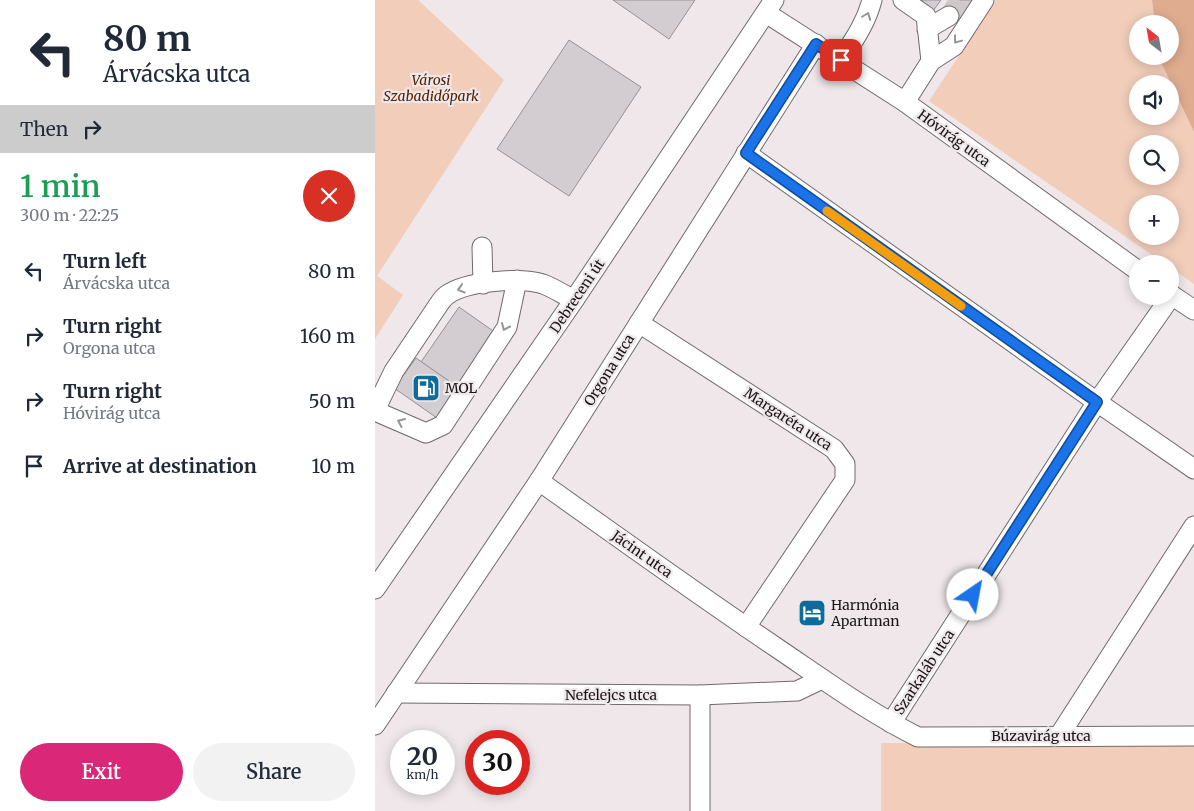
<!DOCTYPE html>
<html lang="en">
<head>
<meta charset="utf-8">
<style>
  body { margin:0; font-family:Merriweather,serif; background:#f2f2f3; color:#1f2937; height:100vh; display:flex; flex-direction:column; font-size:19px; white-space:nowrap }
  * { box-sizing:border-box; margin:0 }
  p { font-size:16px; color:#747a83 }
  .icon { flex:none; width:28px; height:28px; fill:none; stroke:currentColor; stroke-width:2; stroke-linecap:round; stroke-linejoin:round }
  .map { position:relative; flex:1; overflow:hidden }
  .details { display:flex; flex-direction:column; background:#fff; width:375px }
  .details>* { flex:none }
  .banner { background:#fff; color:#1f2937; overflow:hidden }
  .needle { width:32px; rotate:329deg }
  .controls { position:absolute; left:754px; top:15px; display:grid; gap:10px }
  .controls a { display:grid; place-items:center; width:50px; height:50px; border-radius:50%; background:#fff; box-shadow:0 2px 12px #0003; font-size:25px }
  .speed { position:absolute; left:15px; top:730px; display:flex; gap:10px; font-size:25px; font-weight:700; text-align:center }
  .speed>* { display:grid; place-content:center; width:65px; height:65px; border-radius:50%; background:#fff; box-shadow:0 2px 12px #0003; line-height:1 }
  .speed small { font-size:12px; font-weight:400 }
  .speed .limit { border:8px solid #d22; background:#fff; color:#111 }
  .pin { position:absolute; display:grid; place-items:center; width:42px; height:42px; color:#fff; margin:-21px; border-radius:10px; box-shadow:0 2px 8px #0006 }
  .me { position:absolute; width:55px; margin:-28px; rotate:33deg; stroke-linejoin:round; filter:drop-shadow(0 0 4px #0008) }
  .turn { display:flex; align-items:center; gap:18px; height:105px; padding:0 20px; font-size:22px }
  .turn .icon { width:65px; height:65px; stroke-width:2.5 }
  .turn b { display:block; font-size:35px; line-height:42px }
  .then { display:flex; align-items:center; height:48px; padding:0 20px; background:#0003; gap:10px; font-size:19px }
  .round { display:grid; place-items:center; flex:none; width:52px; height:52px; border-radius:26px; background:#f2f2f3 }
  .head { display:flex; align-items:center; justify-content:space-between; height:85px; padding:0 20px }
  h1 { font-size:30px; font-weight:600; line-height:38px; color:#1e9e55 }
  .cta { display:flex; gap:10px; margin-top:auto; padding:10px 20px }
  .cta a { flex:1; height:58px; border-radius:30px; background:#db2777; color:#fff; font-size:20px; font-weight:600; line-height:58px; text-align:center }
  .cta a+a { background:#f2f2f3; color:#1f2937 }
  ul { padding:0; list-style:none }
  li { display:flex; align-items:center; gap:15px; height:65px; padding:0 20px }
  li div { flex:1 }
  li b { display:block; font-size:19px }
  li em { font-style:normal }
  main { display:flex; flex:1; min-height:0 }
  .map>svg:first-child { display:block }
</style>
</head>
<body>
<main>
<section class="details">
<div class="banner">
<div class="turn"><svg class="icon" aria-label="left" viewBox="0 0 24 24"><path d="M17 20v-9H6M10 6l-5 5 5 5"/></svg><div><b>80 m</b>Árvácska utca</div></div>
<div class="then">Then<svg class="icon" aria-label="right" viewBox="0 0 24 24"><path d="M7 20v-9h11M14 6l5 5-5 5"/></svg></div>
</div>
<div class="head"><div><h1>1 min</h1><p>300 m · 22:25</p></div><a class="round" style="background:#d93025;color:#fff"><svg class="icon" aria-label="close" viewBox="0 0 24 24"><path d="M6 6l12 12M18 6L6 18"/></svg></a></div>
<ul>
<li><svg class="icon" aria-label="left" viewBox="0 0 24 24"><path d="M17 20v-9H6M10 6l-5 5 5 5"/></svg><div><b>Turn left</b><p>Árvácska utca</p></div><em>80 m</em></li>
<li><svg class="icon" aria-label="right" viewBox="0 0 24 24"><path d="M7 20v-9h11M14 6l5 5-5 5"/></svg><div><b>Turn right</b><p>Orgona utca</p></div><em>160 m</em></li>
<li><svg class="icon" aria-label="right" viewBox="0 0 24 24"><path d="M7 20v-9h11M14 6l5 5-5 5"/></svg><div><b>Turn right</b><p>Hóvirág utca</p></div><em>50 m</em></li>
<li><svg class="icon" aria-label="arrive" viewBox="0 0 24 24"><path d="M6 21V4h12l-3 4 3 4H6"/></svg><div><b>Arrive at destination</b></div><em>10 m</em></li>
</ul>
<div class="cta"><a>Exit</a><a>Share</a></div>
</section>
<div class="map">
<svg width="819" height="811" viewBox="0 0 819 811">
  <rect width="100%" height="100%" fill="#efe7e9"/>
  <g fill="#f2cdba" fill-rule="evenodd">
    <path d="M0,0h43l86,80 -127,196 26,19 -28,44z"/>
    <path d="M621,0h156l3,24h-18v32h21l36,76v152l-24,-17v-3h-5l-236,-163zM762,84h33v32h-33zM762,144h33v32h-33zM762,204h33v32h-33z"/>
    <rect x="506" y="743" width="313" height="68"/>
  </g>
  <path fill="#dfac90" d="M777,0h42v132l-36,-76h12v-32h-15z"/>
  <g fill="#d3ccd1" stroke="#979195">
    <path d="M238,0h82l-26,39z"/>
    <path d="M542,0h24l-8,11z"/>
    <path d="M575,0h23l-15,22 -16,-10z"/>
    <path d="M194,40l72,47 -72,109 -72,-47z"/>
    <path d="M84,307l37,26 -37,55 -38,-26z"/>
    <path d="M41,358l43,30 -22,30 -43,-30z"/>
  </g>
  <g fill="none" stroke-linecap="round" stroke-linejoin="round">
    <path stroke="#cfc8c9" stroke-width="19" stroke-dasharray="19 9" stroke-linecap="butt" d="M574,16l10,-16"/>
    <defs>
      <g id="minor">
        <path d="M528,0l23,16 5,45"/>
        <path d="M391,13l139,89 232,168"/>
        <path d="M552,29l22,-13"/>
        <path d="M466,60c13,-20 25,-37 31,-60"/>
        <path d="M530,102l26,-41 23,-15 30,-46"/>
        <path d="M371,153l351,249 97,67"/>
        <path d="M107,247l1,37"/>
        <path d="M795,294l24,16"/>
        <path d="M264,323l195,126 11,15v16l-99,147"/>
        <path d="M0,410l19,-39 45,-67c2,-3 5,-7 8,-9 19,-14 74,-18 96,-11 11,4 21,11 31,16"/>
        <path d="M0,411l51,22 17,-8 64,-98 10,-47"/>
        <path d="M164,481c79,56 158,113 238,167 46,31 91,64 141,89l276,-1"/>
        <path d="M0,589l199,-289 200,-300"/>
        <path d="M21,693l304,2 97,-4 25,-12"/>
        <path d="M325,695v116"/>
        <path d="M516,723l206,-321 75,-107"/>
        <path d="M0,725l164,-244 277,-437"/>
        <path d="M684,736l135,-210"/>
      </g>
    </defs>
    <use href="#minor" stroke="#716a6c" stroke-width="21"/>
    <use href="#minor" stroke="#fff" stroke-width="19"/>
  </g>
  <defs><path id="oneway-chevron" d="M-2-3.5L2.5 0L-2 3.5" fill="none" stroke-width="1.6" stroke-linecap="round" stroke-linejoin="round" transform="scale(1.25)"/></defs>
  <g stroke="#979696">
    <use href="#oneway-chevron" transform="translate(492 16) rotate(-69)"/>
    <use href="#oneway-chevron" transform="translate(582 40) rotate(127)"/>
    <use href="#oneway-chevron" transform="translate(86 289) rotate(163)"/>
    <use href="#oneway-chevron" transform="translate(130 327) rotate(114)"/>
    <use href="#oneway-chevron" transform="translate(26 422) rotate(-156)"/>
  </g>
  <g fill="none" stroke-linecap="round" stroke-linejoin="round">
    <defs>
      <path id="route" d="M466,60l-25,-16 -70,109 351,249 -124,193"/>
    </defs>
    <use href="#route" stroke="#114b97" stroke-width="12"/>
    <use href="#route" stroke="#1a73e8" stroke-width="9"/>
    <path stroke="#f59e0b" stroke-width="9" d="M452,211l134,95"/>
  </g>
  <defs>
    <symbol id="fuel-square" viewBox="-11 -11 22 22"><rect x="-9" y="-9" width="18" height="18" rx="4" fill="#0e6c9b" stroke="#efe7e9"/><path d="M-5.5-6h7V0h2V4h1.3V-2.5L3-4.5l.8-.8L6-3V5H2.5V1h-1V6h-7ZM-4.2-4.7v3.2H.2V-4.7Z" fill="#fff"/></symbol>
    <symbol id="hotel-square" viewBox="-11 -11 22 22"><rect x="-9" y="-9" width="18" height="18" rx="4" fill="#0e6c9b" stroke="#efe7e9"/><path d="M-6-4.5h1.5V1H6V5H4.5V3h-9V5H-6ZM-4 0a1.8 1.8 0 1 1 3.6 0ZM.5 0V-2.5h3Q6-2.5 6 0Z" fill="#fff"/></symbol>
  </defs>
  <g fill-rule="evenodd">
    <use href="#fuel-square" x="35" y="372" width="32" height="32"/>
    <use href="#hotel-square" x="421" y="597" width="32" height="32"/>
  </g>
  <g text-anchor="middle" dominant-baseline="central" stroke-width="4.5" stroke-linejoin="round" paint-order="stroke">
    <g font-size="14" font-style="italic" fill="#512302" stroke="#efe7e9">
      <text x="56" y="80">Városi<tspan x="56" dy="16">Szabadidőpark</tspan></text>
    </g>
    <g font-size="14" fill="#181616" stroke="#efe7e9">
      <text transform="translate(579 138) rotate(36)">Hóvirág utca</text>
      <text transform="translate(202 296) rotate(-56)">Debreceni út</text>
      <text transform="translate(234 370) rotate(-58)">Orgona utca</text>
      <text transform="translate(413 419) rotate(33)">Margaréta utca</text>
      <text transform="translate(267 554) rotate(35)">Jácint utca</text>
      <text transform="translate(549 672) rotate(-57)">Szarkaláb utca</text>
      <text x="236" y="695">Nefelejcs utca</text>
      <text x="666" y="736">Búzavirág utca</text>
    </g>
    <g font-size="14" fill="#181616" stroke="#efe7e9" text-anchor="start">
      <text x="70" y="388">MOL</text>
      <text x="456" y="605">Harmónia<tspan x="456" dy="16">Apartman</tspan></text>
    </g>
  </g>
</svg>
<div class="controls">
<a><svg class="needle" viewBox="-14 -14 28 28"><path d="M0-13l5 13h-10z" fill="#e53935"/><path d="M0 13l5-13h-10z" fill="#747a83"/></svg></a>
<a><svg class="icon" aria-label="sound" viewBox="0 0 24 24"><path d="M4 9h4l5-4v14l-5-4H4zM17 9q2 3 0 6"/></svg></a>
<a><svg class="icon" aria-label="search" viewBox="0 0 24 24"><circle cx="10" cy="10" r="6"/><path d="M15 15l6 6"/></svg></a>
<a>+</a>
<a>−</a>
</div>
<div class="speed"><div>20<small>km/h</small></div><div class="limit">30</div></div>
<div class="pin" style="left:466px;top:60px;background:#d93025"><svg class="icon" aria-label="arrive" viewBox="0 0 24 24"><path d="M6 21V4h12l-3 4 3 4H6"/></svg></div>
<svg class="me" style="left:598px;top:595px" viewBox="-20 -20 40 40"><circle r="19" fill="#fff"/><path d="M0-13L10 11 0 6-10 11z" fill="#1a73e8"/></svg>
</div>
</main>
</body>
</html>
